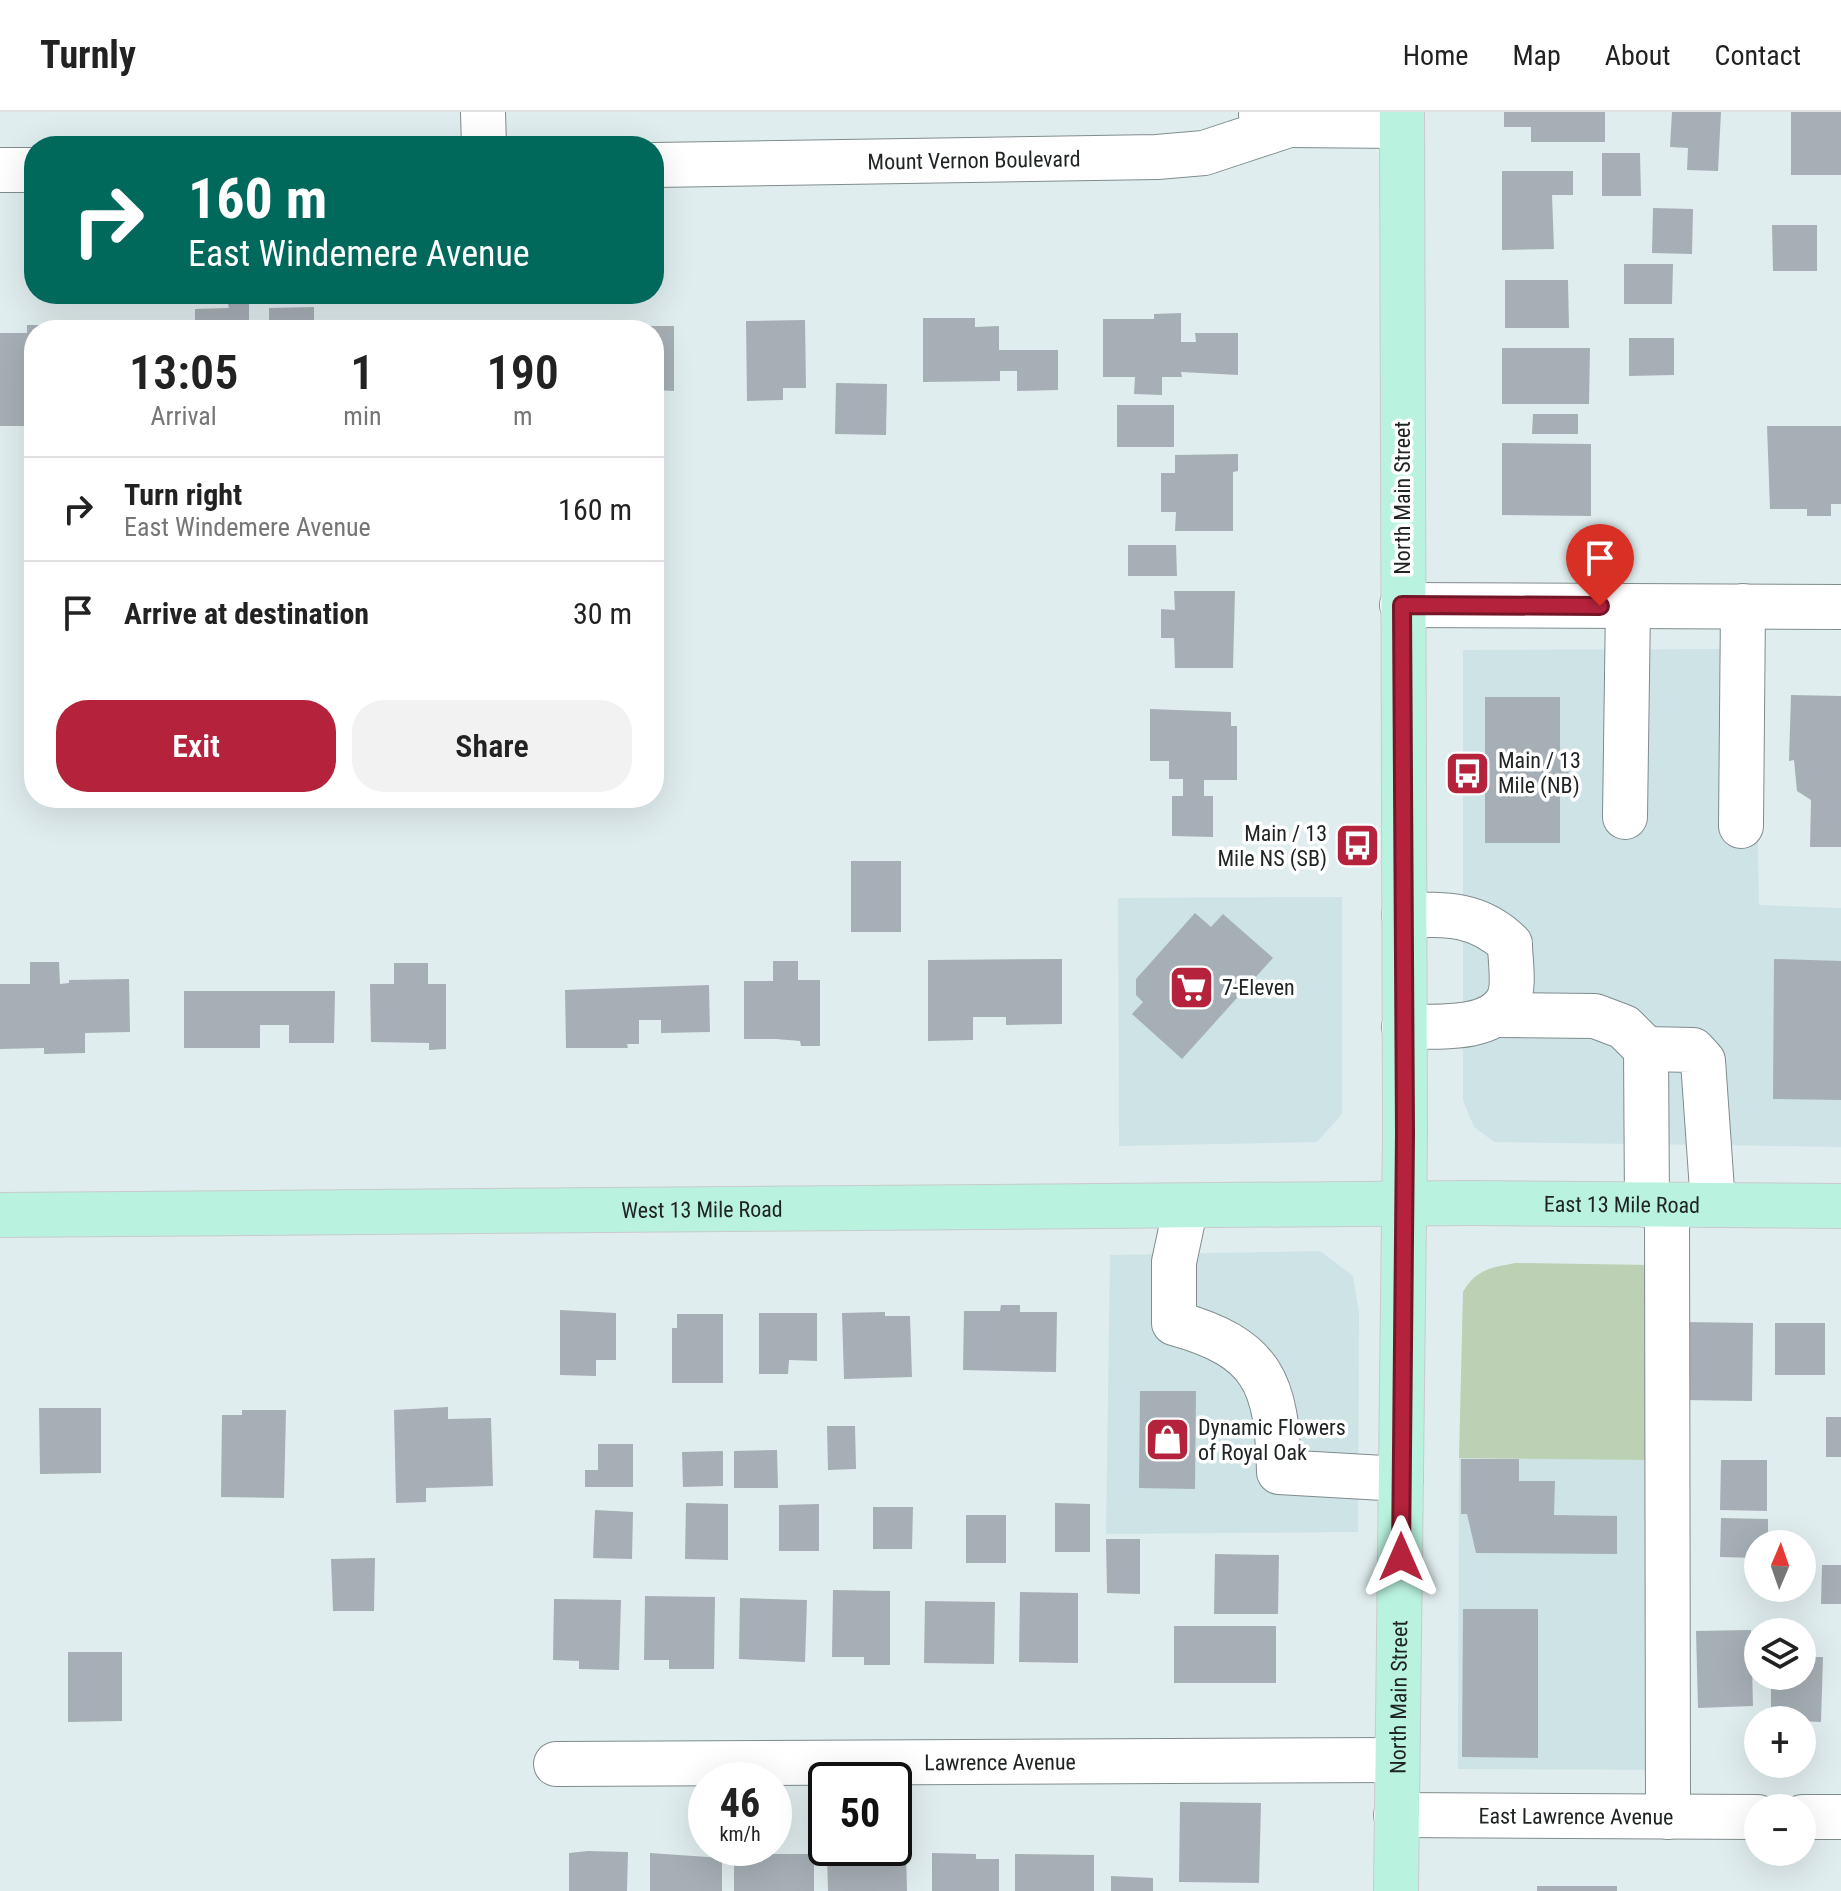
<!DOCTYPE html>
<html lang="en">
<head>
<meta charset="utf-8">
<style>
  body { margin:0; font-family:"Roboto Condensed",sans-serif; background:#f2f2f2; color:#222; height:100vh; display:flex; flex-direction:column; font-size:30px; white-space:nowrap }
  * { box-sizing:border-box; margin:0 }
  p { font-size:26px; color:#767676 }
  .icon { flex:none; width:44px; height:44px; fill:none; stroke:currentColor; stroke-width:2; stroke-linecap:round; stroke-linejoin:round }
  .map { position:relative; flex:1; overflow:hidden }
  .side { position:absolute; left:24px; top:208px; width:640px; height:488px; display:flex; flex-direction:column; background:#fff; border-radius:32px; box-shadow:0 8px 32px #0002 }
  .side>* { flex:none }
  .guide { position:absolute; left:24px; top:24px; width:640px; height:168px; border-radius:32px; box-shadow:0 8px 32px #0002; background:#00695c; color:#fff; overflow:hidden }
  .needle { width:52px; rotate:2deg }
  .tools { position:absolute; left:1744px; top:1418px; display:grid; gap:16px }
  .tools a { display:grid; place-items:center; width:72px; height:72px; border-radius:50%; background:#fff; box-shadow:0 8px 32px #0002; font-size:40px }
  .speed { position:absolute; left:688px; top:1650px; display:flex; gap:16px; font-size:40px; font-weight:700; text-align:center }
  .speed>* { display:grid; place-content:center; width:104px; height:104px; border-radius:50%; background:#fff; box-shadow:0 8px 32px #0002; line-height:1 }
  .speed small { font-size:20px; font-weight:400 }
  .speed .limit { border:4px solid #111; border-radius:12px; background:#fff; color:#111 }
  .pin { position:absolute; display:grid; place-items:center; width:68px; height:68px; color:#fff; margin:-82px -34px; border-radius:50% 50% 50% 0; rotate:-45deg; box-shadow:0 0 8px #0007 }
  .pin .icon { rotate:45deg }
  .me { position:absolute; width:88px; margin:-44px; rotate:0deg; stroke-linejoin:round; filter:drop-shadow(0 0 6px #0008) }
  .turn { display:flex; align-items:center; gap:28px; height:168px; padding:0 32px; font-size:36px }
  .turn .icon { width:104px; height:104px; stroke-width:2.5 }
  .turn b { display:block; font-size:56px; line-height:68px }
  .eta { display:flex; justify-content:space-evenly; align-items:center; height:136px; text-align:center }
  .eta b { font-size:48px; font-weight:600; line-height:56px }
  .action { display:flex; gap:16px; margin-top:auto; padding:16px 32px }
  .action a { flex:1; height:92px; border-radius:32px; background:#b4223c; color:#fff; font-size:32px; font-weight:600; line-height:92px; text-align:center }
  .action a+a { background:#f2f2f2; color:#222 }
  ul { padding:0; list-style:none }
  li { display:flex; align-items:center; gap:24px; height:104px; padding:0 32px; border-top:2px solid #e0e0e0 }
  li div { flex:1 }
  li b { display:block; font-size:30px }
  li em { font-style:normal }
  header { display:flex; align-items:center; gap:48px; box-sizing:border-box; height:112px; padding:0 40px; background:#fff; border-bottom:2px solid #e0e0e0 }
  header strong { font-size:38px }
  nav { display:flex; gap:44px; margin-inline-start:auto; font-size:28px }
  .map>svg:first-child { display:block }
</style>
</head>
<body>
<header>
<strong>Turnly</strong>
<nav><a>Home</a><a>Map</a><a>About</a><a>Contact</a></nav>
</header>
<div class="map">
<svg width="1841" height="1779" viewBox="0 0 1841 1779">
  <rect width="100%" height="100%" fill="#e0edee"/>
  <g fill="#cde3e6">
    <path d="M1754,537l5,256 82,3v239l-347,-5 -20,-15 -11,-27v-450z"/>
    <path d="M1342,785v217l-25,28 -198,4 -1,-248z"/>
    <path d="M1320,1139l33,25 6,36 -1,220 -252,2 4,-279z"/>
    <path d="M1459,1346l221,2 -3,310 -219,-1z"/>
  </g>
  <path fill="#bcd0b3" d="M1516,1151l134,2 -1,195 -190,-2 4,-166c12,-22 29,-25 53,-29z"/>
  <g fill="#a6afb5">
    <path d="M1504,0h101v30h-74v-15h-27z"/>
    <path d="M1672,0h49l-3,59 -31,-1 1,-22 -18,-1z"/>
    <rect x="1791" y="0" width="50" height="63"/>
    <path d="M1602,41h38l1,43h-39z"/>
    <path d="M1502,59h71v24h-21l2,54 -52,1z"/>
    <path d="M1653,96l40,1 -1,45 -40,-1z"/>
    <path d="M1772,113h45v46h-44z"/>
    <path d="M1624,152h49l-1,40h-48z"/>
    <path d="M1505,168h63l1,48h-64z"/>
    <path d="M228,192h21v26h-54v-21l34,-1z"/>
    <path d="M314,195v23h-45v-22z"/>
    <path d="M1181,201v29h15l-1,-9h43v42l-57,-3 1,5h-20v18l-28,-1 1,-17h-32v-58h51v-5z"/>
    <path d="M923,206h52v9l24,-1v24h59v40l-41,1v-20h-17v10l-77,1z"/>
    <path d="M805,208l1,68h-23v12l-36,1 -1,-80z"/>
    <path d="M27,213h44v5h-37v65h-9v31h-25v-93h27z"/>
    <path d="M437,214v4h-72v-3z"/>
    <path d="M556,214h118v65l-20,-1v-60h-98z"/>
    <path d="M1629,226h45v37l-45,1z"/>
    <path d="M1502,236h88l-1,56h-87z"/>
    <path d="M836,271l51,1 -1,51 -51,-1z"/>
    <rect x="1117" y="293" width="57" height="42"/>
    <path d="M1533,302h45v20h-46z"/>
    <path d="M1767,314h74v78h-10v12h-24v-7h-37z"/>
    <path d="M1502,331l89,1v72l-89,-1z"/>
    <path d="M1238,342v17l-5,1v59h-58l1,-19h-15v-39h14v-18z"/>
    <path d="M1128,433h48l1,31h-49z"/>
    <path d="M1174,479h61l-2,77h-58l-1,-30h-13v-29l14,1z"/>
    <path d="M1791,583l50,1v151h-31l1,-47 -14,-9 -3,-31 -5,1z"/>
    <path d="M1485,585h75v59l8,1 1,25h-9v61h-75v-61l-8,1v-26h8z"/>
    <path d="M1150,597l81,3v14h6v54h-33v16h9v41l-41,-1v-40h11v-17h-14v-18h-19z"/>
    <rect x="851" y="749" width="50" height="71"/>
    <path d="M1195,801l16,14 12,-13 50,44 -91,101 -50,-45 11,-12 -7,-7v-16z"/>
    <path d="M1062,847v65l-56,1v-8h-33v23l-45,1v-81z"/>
    <path d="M1774,847l67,2v139l-68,-1z"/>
    <path d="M773,849h25v19h22v66h-19l-1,-5 -24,-2h-32v-58h29z"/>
    <path d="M30,850h29l1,22 9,-1v-3l60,-1 1,53 -45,1v20l-41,1v-6l-44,1v-65h30z"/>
    <path d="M394,851h34v21h18v65l-17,1v-7l-58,-1 -1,-58h24z"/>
    <path d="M709,873l1,47 -49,1v-13h-22v24h-12l1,4h-62l-1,-58z"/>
    <path d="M184,879h151l-1,52h-45v-18h-29v23h-76z"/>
    <path d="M1001,1193h19v7h37l-1,60 -93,-2 1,-59h36z"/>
    <path d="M560,1198l56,3v47h-20v16l-36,-1z"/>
    <path d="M885,1200v4h25l2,61 -68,2 -2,-66z"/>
    <path d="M759,1201h58v48l-28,-1 -1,14h-29z"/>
    <path d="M677,1202h46v69h-51v-55h5z"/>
    <path d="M1684,1210l69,1 -1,78 -69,-1z"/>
    <rect x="1775" y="1211" width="50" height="52"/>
    <path d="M1140,1279h56l-1,98 -56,-1z"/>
    <path d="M448,1295v12l43,-1 2,68 -67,2v14l-30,1 -2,-93z"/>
    <path d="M39,1296h62v65l-61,1z"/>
    <path d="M242,1298h44l-2,88 -63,-1 1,-82h20z"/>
    <rect x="1826" y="1305" width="15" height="40"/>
    <path d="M827,1314h28l1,43 -28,1z"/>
    <path d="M598,1332h35v43h-48v-17h13z"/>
    <path d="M777,1338l1,38h-44v-37z"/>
    <path d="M723,1339v35l-40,1 -1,-35z"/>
    <path d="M1461,1347h58v22h36l-1,34 63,1v38l-141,-1 -9,-39h-6z"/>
    <path d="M1721,1348h46v51l-47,-1z"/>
    <path d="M686,1391l42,1v56l-43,-1z"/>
    <path d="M1055,1391l35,1v48h-35z"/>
    <path d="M819,1392v47h-40v-46z"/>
    <path d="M873,1395h40l-1,42h-39z"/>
    <path d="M595,1398l38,2 -1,47 -39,-1z"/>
    <rect x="966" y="1403" width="40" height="48"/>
    <path d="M1721,1406l47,1v25h-10v14l-38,-1z"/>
    <path d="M1106,1427h34v55l-33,-1z"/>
    <path d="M1215,1442l64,1 -1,59h-64z"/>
    <path d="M375,1446l-1,53h-41l-2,-52z"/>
    <path d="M1822,1453h19v39h-20z"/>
    <path d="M833,1478l57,1v74h-26v-8h-32z"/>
    <path d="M1020,1480l58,1v70l-59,-1z"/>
    <path d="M645,1484l70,1 -1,72h-45v-9h-25z"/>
    <path d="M740,1486l67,2 -2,62 -66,-3z"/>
    <path d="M554,1487l67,1 -2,70 -40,-1v-8l-26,-1z"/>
    <path d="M925,1489l70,1 -1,62 -70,-1z"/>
    <path d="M1463,1497h75v149l-76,-1z"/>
    <rect x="1174" y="1514" width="102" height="57"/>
    <path d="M1751,1518l2,76 -55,2 -2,-77z"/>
    <path d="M68,1540h54v69l-54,1z"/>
    <path d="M1802,1545h21l-2,65 -43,-2v-12h-7v-32h31z"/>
    <path d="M1180,1690l81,1 -2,80 -80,-1z"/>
    <path d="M588,1739l40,1 -1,39h-58v-38z"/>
    <path d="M906,1740l1,39h-79l-1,-38z"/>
    <path d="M650,1741l72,5v33h-72z"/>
    <path d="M932,1741l44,1v5h23v32h-67z"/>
    <rect x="734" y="1742" width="80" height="37"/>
    <path d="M1015,1742l79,1v36h-79z"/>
    <path d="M1111,1764l42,2v13h-42z"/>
    <rect x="1537" y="1774" width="80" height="5"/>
  </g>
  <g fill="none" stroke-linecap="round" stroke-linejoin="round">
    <defs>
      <g id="minor">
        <path d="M483,0l1,34"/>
        <path d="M1261,3l28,10 113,1"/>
        <path id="s1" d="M654,53l503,-8 47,-4 85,-28"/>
        <path d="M0,58h34"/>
        <path d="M1402,493l439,2"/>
        <path d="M1625,705l3,-211"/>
        <path d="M1741,714l2,-220"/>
        <path d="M1404,803c42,-1 74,-2 106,29 0,15 5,43 -2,56 -16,32 -73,26 -104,27"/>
        <path d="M1497,903l98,1 29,11 22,22 1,156"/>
        <path d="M1646,937l47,1 10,11 10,143"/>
        <path d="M1667,1093l1,612"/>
        <path d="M1186,1094l-12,56v61c90,25 103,60 105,149l122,7"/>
        <path id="s2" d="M556,1652l841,-4"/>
        <path id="s3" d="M1396,1703l362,2"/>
        <path d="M1802,1705h39"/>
      </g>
      <g id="major">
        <path id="s4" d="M0,1103l1471,-12 370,3"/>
        <path id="s5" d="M1396,1779l9,-758 -3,-1021"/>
      </g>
    </defs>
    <use href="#minor" stroke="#808c8d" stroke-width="46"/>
    <use href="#major" stroke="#c9cacb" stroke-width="46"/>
    <use href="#minor" stroke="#fff" stroke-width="44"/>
    <use href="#major" stroke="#b9f2df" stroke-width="44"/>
  </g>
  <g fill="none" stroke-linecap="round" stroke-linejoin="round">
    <defs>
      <path id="route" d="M1401,1445l4,-424 -3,-528 198,1"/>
    </defs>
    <use href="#route" stroke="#751627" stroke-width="20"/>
    <use href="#route" stroke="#b4223c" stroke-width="14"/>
  </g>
  <defs>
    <symbol id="bus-square" viewBox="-11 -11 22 22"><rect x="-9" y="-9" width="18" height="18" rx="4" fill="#b4223c" stroke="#fff"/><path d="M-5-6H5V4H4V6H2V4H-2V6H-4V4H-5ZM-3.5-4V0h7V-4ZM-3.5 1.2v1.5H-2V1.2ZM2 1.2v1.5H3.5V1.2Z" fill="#fff"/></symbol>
    <symbol id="supermarket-square" viewBox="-11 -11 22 22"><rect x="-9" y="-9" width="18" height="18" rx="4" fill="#b4223c" stroke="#fff"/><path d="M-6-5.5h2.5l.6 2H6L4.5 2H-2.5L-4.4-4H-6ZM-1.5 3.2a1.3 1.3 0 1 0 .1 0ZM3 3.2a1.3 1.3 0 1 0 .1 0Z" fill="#fff"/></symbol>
    <symbol id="shop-square" viewBox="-11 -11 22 22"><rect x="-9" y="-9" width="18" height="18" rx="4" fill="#b4223c" stroke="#fff"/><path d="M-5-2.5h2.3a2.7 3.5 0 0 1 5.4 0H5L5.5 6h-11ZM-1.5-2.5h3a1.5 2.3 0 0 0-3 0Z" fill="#fff"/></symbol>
  </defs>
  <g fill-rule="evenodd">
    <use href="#bus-square" x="1442" y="636" width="51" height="51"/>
    <use href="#bus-square" x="1332" y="708" width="51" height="51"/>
    <use href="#supermarket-square" x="1166" y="850" width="51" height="51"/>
    <use href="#shop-square" x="1142" y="1302" width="51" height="51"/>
  </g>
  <g text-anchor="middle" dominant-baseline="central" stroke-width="7" stroke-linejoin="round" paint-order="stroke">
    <g font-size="22" fill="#202425" stroke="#fff">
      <text stroke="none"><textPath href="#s1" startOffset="320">Mount Vernon Boulevard</textPath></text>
      <text transform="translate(1402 386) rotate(-90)">North Main Street</text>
      <text stroke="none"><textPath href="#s4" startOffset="1622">East 13 Mile Road</textPath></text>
      <text stroke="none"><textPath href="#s4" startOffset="702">West 13 Mile Road</textPath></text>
      <text stroke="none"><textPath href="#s5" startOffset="194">North Main Street</textPath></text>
      <text stroke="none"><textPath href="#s2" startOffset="444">Lawrence Avenue</textPath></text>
      <text stroke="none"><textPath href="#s3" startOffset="180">East Lawrence Avenue</textPath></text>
    </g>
    <g font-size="22" fill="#202425" stroke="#fff" text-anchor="start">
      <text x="1498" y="648">Main / 13<tspan x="1498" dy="25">Mile (NB)</tspan></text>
      <text x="1327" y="721" text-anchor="end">Main / 13<tspan x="1327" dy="25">Mile NS (SB)</tspan></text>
      <text x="1222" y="875">7-Eleven</text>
      <text x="1198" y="1315">Dynamic Flowers<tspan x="1198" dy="25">of Royal Oak</tspan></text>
    </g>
  </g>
</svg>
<div class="tools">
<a><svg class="needle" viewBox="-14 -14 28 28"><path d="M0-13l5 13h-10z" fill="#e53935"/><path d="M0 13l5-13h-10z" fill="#767676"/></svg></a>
<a><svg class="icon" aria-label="layers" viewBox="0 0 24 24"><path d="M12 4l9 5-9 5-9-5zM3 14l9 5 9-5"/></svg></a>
<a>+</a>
<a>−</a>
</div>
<div class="speed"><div>46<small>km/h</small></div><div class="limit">50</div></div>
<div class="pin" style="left:1600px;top:494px;background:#d93025"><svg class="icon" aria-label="arrive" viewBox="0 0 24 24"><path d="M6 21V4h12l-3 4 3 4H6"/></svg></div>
<svg class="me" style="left:1401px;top:1445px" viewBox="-20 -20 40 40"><path d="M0-17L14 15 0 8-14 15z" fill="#b4223c" stroke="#fff" stroke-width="4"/></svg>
<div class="guide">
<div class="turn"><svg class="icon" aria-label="right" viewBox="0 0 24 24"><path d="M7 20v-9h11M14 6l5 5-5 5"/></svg><div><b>160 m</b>East Windemere Avenue</div></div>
</div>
<section class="side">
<div class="eta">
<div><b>13:05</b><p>Arrival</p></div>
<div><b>1</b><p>min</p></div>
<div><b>190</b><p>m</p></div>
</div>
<ul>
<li><svg class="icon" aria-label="right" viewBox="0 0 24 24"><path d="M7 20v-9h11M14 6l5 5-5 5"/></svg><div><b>Turn right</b><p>East Windemere Avenue</p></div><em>160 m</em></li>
<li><svg class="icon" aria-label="arrive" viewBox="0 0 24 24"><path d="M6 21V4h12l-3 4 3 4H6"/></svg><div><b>Arrive at destination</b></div><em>30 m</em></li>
</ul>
<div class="action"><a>Exit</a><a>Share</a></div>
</section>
</div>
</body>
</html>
